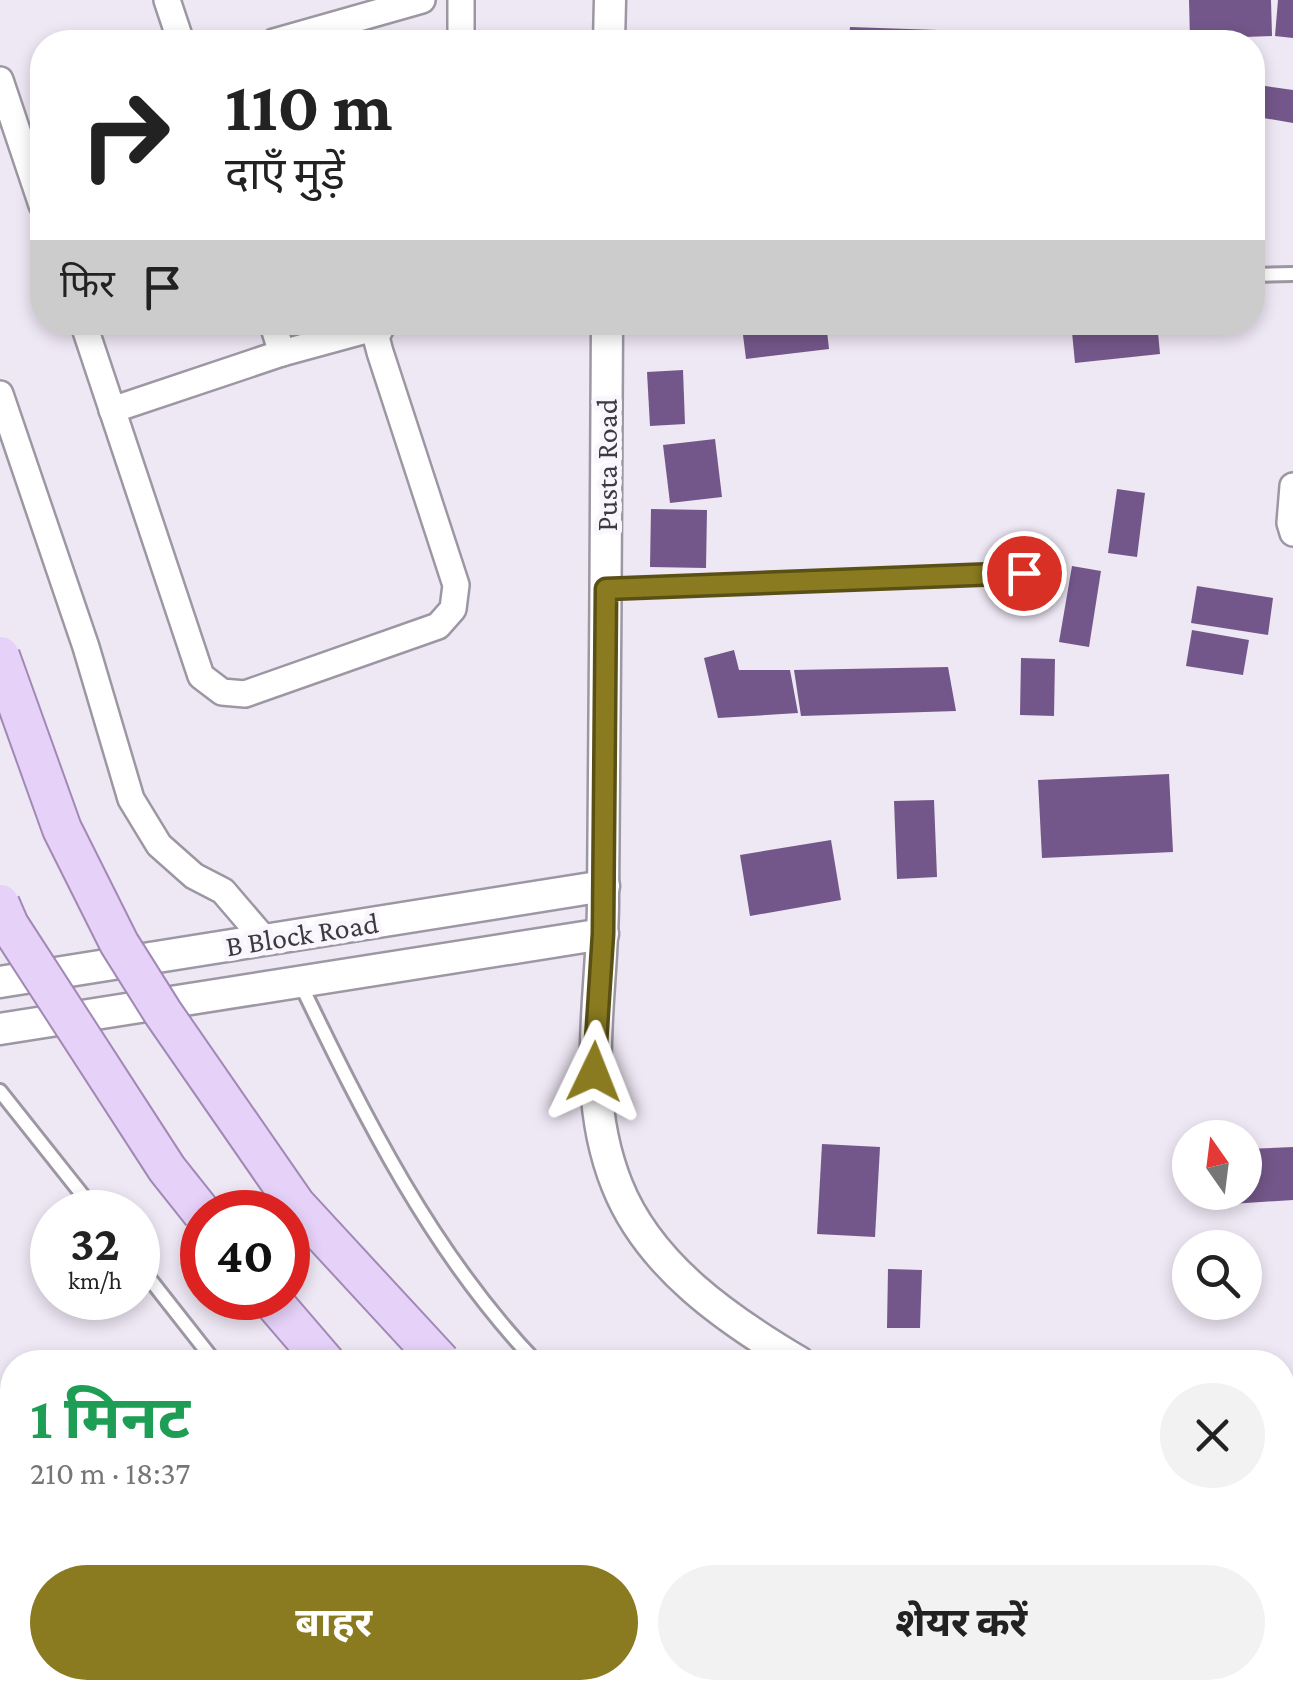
<!DOCTYPE html>
<html lang="hi">
<head>
<meta charset="utf-8">
<style>
  body { margin:0; font-family:"Crimson Pro","Noto Sans Devanagari",serif; background:#f2f2f2; color:#222; height:100vh; display:flex; flex-direction:column; font-size:38px; white-space:nowrap }
  * { box-sizing:border-box; margin:0 }
  p { font-size:32px; color:#767676 }
  .icon { flex:none; width:55px; height:55px; fill:none; stroke:currentColor; stroke-width:2; stroke-linecap:round; stroke-linejoin:round }
  .map { position:relative; flex:1; overflow:hidden }
  .details { position:absolute; left:0px; top:1350px; width:1295px; height:350px; display:flex; flex-direction:column; background:#fff; border-radius:40px 40px 0 0; box-shadow:0 5px 15px #0003 }
  .details>* { flex:none }
  .guide { position:absolute; left:30px; top:30px; width:1235px; height:305px; border-radius:40px; box-shadow:0 5px 15px #0003; background:#fff; color:#222; overflow:hidden }
  .needle { width:65px; rotate:346deg }
  .controls { position:absolute; left:1172px; top:1120px; display:grid; gap:20px }
  .controls a { display:grid; place-items:center; width:90px; height:90px; border-radius:50%; background:#fff; box-shadow:0 5px 15px #0003; font-size:50px }
  .speed { position:absolute; left:30px; top:1190px; display:flex; gap:20px; font-size:50px; font-weight:700; text-align:center }
  .speed>* { display:grid; place-content:center; width:130px; height:130px; border-radius:50%; background:#fff; box-shadow:0 5px 15px #0003; line-height:1 }
  .speed small { font-size:25px; font-weight:400 }
  .speed .limit { border:15px solid #d22; background:#fff; color:#111 }
  .pin { position:absolute; display:grid; place-items:center; width:85px; height:85px; color:#fff; margin:-42px; border:5px solid #fff; border-radius:50%; box-shadow:0 2px 10px #0007 }
  .me { position:absolute; width:110px; margin:-55px; rotate:2deg; stroke-linejoin:round; filter:drop-shadow(0 0 8px #0008) }
  .turn { display:flex; align-items:center; gap:35px; height:210px; padding:0 30px; font-size:45px }
  .turn .icon { width:130px; height:130px; stroke-width:2.5 }
  .turn b { display:block; font-size:70px; line-height:85px }
  .then { display:flex; align-items:center; height:95px; padding:0 30px; background:#0003; gap:20px; font-size:38px }
  .round { display:grid; place-items:center; flex:none; width:105px; height:105px; border-radius:52px; background:#f2f2f2 }
  .headline { display:flex; align-items:center; justify-content:space-between; height:170px; padding:0 30px }
  h1 { font-size:60px; font-weight:700; line-height:75px; color:#1e9e55 }
  .action { display:flex; gap:20px; margin-top:auto; padding:20px 30px }
  .action a { flex:1; height:115px; border-radius:60px; background:#8a7b20; color:#fff; font-size:40px; font-weight:700; line-height:115px; text-align:center }
  .action a+a { background:#f2f2f2; color:#222 }
  .map>svg:first-child { display:block }
</style>
</head>
<body>
<div class="map">
<svg width="1293" height="1700" viewBox="0 0 1293 1700">
  <rect width="100%" height="100%" fill="#eee7f4"/>
  <g fill="#74578a">
    <path d="M1189,0h82l1,36 -82,3z"/>
    <path d="M1278,0h15v38l-18,-2z"/>
    <path d="M850,27l88,3 -1,12h-88z"/>
    <path d="M1252,84l41,6v33l-41,-7z"/>
    <path d="M773,322h53l3,27 -83,10 -4,-32z"/>
    <path d="M1071,322h86l3,32 -85,9z"/>
    <path d="M683,370l2,54 -35,2 -3,-54z"/>
    <path d="M715,439l7,58 -52,6 -7,-58z"/>
    <path d="M1117,489l28,4 -8,64 -29,-4z"/>
    <path d="M651,509l56,1 -1,58 -56,-1z"/>
    <path d="M1072,566l29,5 -12,76 -30,-5z"/>
    <path d="M1197,586l76,12 -5,37 -77,-12z"/>
    <path d="M1192,630l57,10 -6,35 -57,-9z"/>
    <path d="M734,650l5,20h51l8,43 -80,5 -14,-60z"/>
    <path d="M1021,658l34,1 -1,57 -34,-1z"/>
    <path d="M948,667l8,44 -155,5 -7,-46z"/>
    <path d="M1169,774l4,78 -131,6 -4,-78z"/>
    <path d="M934,800l3,77 -40,2 -3,-78z"/>
    <path d="M831,840l10,60 -91,16 -10,-61z"/>
    <path d="M822,1144l58,3 -5,90 -58,-3z"/>
    <path d="M1293,1147v53l-77,5 -1,-13h30v-43z"/>
    <path d="M888,1269l34,1 -2,58h-33z"/>
    <path d="M1165,1352l2,10h-37l-1,-5z"/>
  </g>
  <g fill="none" stroke-linecap="round" stroke-linejoin="round">
    <defs>
      <g id="service">
        <path d="M1252,275l41,-1"/>
        <path d="M607,327l46,-5"/>
        <path d="M608,589l416,-16"/>
        <path d="M300,983c65,135 132,270 236,379"/>
        <path d="M0,1091l96,121"/>
        <path d="M138,1264l77,98"/>
        <path d="M539,1688l18,12"/>
        <path d="M1058,1688l22,12"/>
      </g>
      <g id="minor">
        <path d="M167,0l14,42"/>
        <path d="M274,42l148,-42"/>
        <path d="M461,42v-42"/>
        <path d="M0,80l42,125"/>
        <path d="M83,322l118,354 21,16 23,2 193,-68 15,-17 3,-24 -76,-233 -4,-15 8,-15"/>
        <path d="M272,322l10,31"/>
        <path d="M0,394l86,253 45,152 28,46 35,31 29,15 42,49"/>
        <path d="M112,410l170,-57 99,-27"/>
        <path d="M1293,486l-3,37 3,10"/>
        <path d="M0,1696l1,4"/>
      </g>
      <g id="tertiary">
        <path d="M609,42l1,-42"/>
        <path d="M607,322c-1,193 -2,385 -4,578 0,98 -24,190 14,285 32,81 111,135 182,177"/>
        <path d="M0,982l604,-96"/>
        <path d="M0,1029l603,-95"/>
        <path d="M1282,1656l11,6"/>
      </g>
      <g id="primary">
        <path d="M270,1298l55,64"/>
        <path d="M695,1688l22,12"/>
        <path d="M874,1688l21,12"/>
      </g>
    </defs>
    <use href="#service" stroke="#9d97a3" stroke-width="18"/>
    <use href="#minor" stroke="#9d97a3" stroke-width="30"/>
    <use href="#tertiary" stroke="#9d97a3" stroke-width="35"/>
    <use href="#primary" stroke="#a188b5" stroke-width="42"/>
    <use href="#service" stroke="#fff" stroke-width="12"/>
    <use href="#minor" stroke="#fff" stroke-width="25"/>
    <use href="#tertiary" stroke="#fff" stroke-width="30"/>
    <use href="#primary" stroke="#e6d1f8" stroke-width="38"/>
    <defs>
      <g id="primary-bridge">
        <path d="M0,656l62,173 57,114 44,70 133,192 145,157"/>
        <path d="M0,904l9,21 158,244 35,44"/>
      </g>
    </defs>
    <use href="#primary-bridge" stroke="#a188b5" stroke-width="42" stroke-linecap="butt"/>
    <use href="#primary-bridge" stroke="#e6d1f8" stroke-width="38"/>
  </g>
  <g fill="none" stroke-linecap="round" stroke-linejoin="round">
    <defs>
      <path id="route" d="M594,1072l9,-138 3,-345 418,-16"/>
    </defs>
    <use href="#route" stroke="#5a5015" stroke-width="25"/>
    <use href="#route" stroke="#8a7b20" stroke-width="18"/>
  </g>
  <g text-anchor="middle" dominant-baseline="central" stroke-width="10" stroke-linejoin="round" paint-order="stroke">
    <g font-size="30" fill="#3e3b40" stroke="#faf6fe">
      <text transform="translate(606 465) rotate(-90)">Pusta Road</text>
      <text transform="translate(302 934) rotate(-9)">B Block Road</text>
    </g>
  </g>
</svg>
<div class="controls">
<a><svg class="needle" viewBox="-14 -14 28 28"><path d="M0-13l5 13h-10z" fill="#e53935"/><path d="M0 13l5-13h-10z" fill="#767676"/></svg></a>
<a><svg class="icon" aria-label="search" viewBox="0 0 24 24"><circle cx="10" cy="10" r="6"/><path d="M15 15l6 6"/></svg></a>
</div>
<div class="speed"><div>32<small>km/h</small></div><div class="limit">40</div></div>
<div class="pin" style="left:1024px;top:573px;background:#d93025"><svg class="icon" aria-label="arrive" viewBox="0 0 24 24"><path d="M6 21V4h12l-3 4 3 4H6"/></svg></div>
<svg class="me" style="left:594px;top:1072px" viewBox="-20 -20 40 40"><path d="M0-17L14 15 0 8-14 15z" fill="#8a7b20" stroke="#fff" stroke-width="4"/></svg>
<div class="guide">
<div class="turn"><svg class="icon" aria-label="right" viewBox="0 0 24 24"><path d="M7 20v-9h11M14 6l5 5-5 5"/></svg><div><b>110 m</b>दाएँ मुड़ें</div></div>
<div class="then">फिर<svg class="icon" aria-label="arrive" viewBox="0 0 24 24"><path d="M6 21V4h12l-3 4 3 4H6"/></svg></div>
</div>
<section class="details">
<div class="headline"><div><h1>1 मिनट</h1><p>210 m · 18:37</p></div><a class="round"><svg class="icon" aria-label="close" viewBox="0 0 24 24"><path d="M6 6l12 12M18 6L6 18"/></svg></a></div>
<div class="action"><a>बाहर</a><a>शेयर करें</a></div>
</section>
</div>
</body>
</html>
